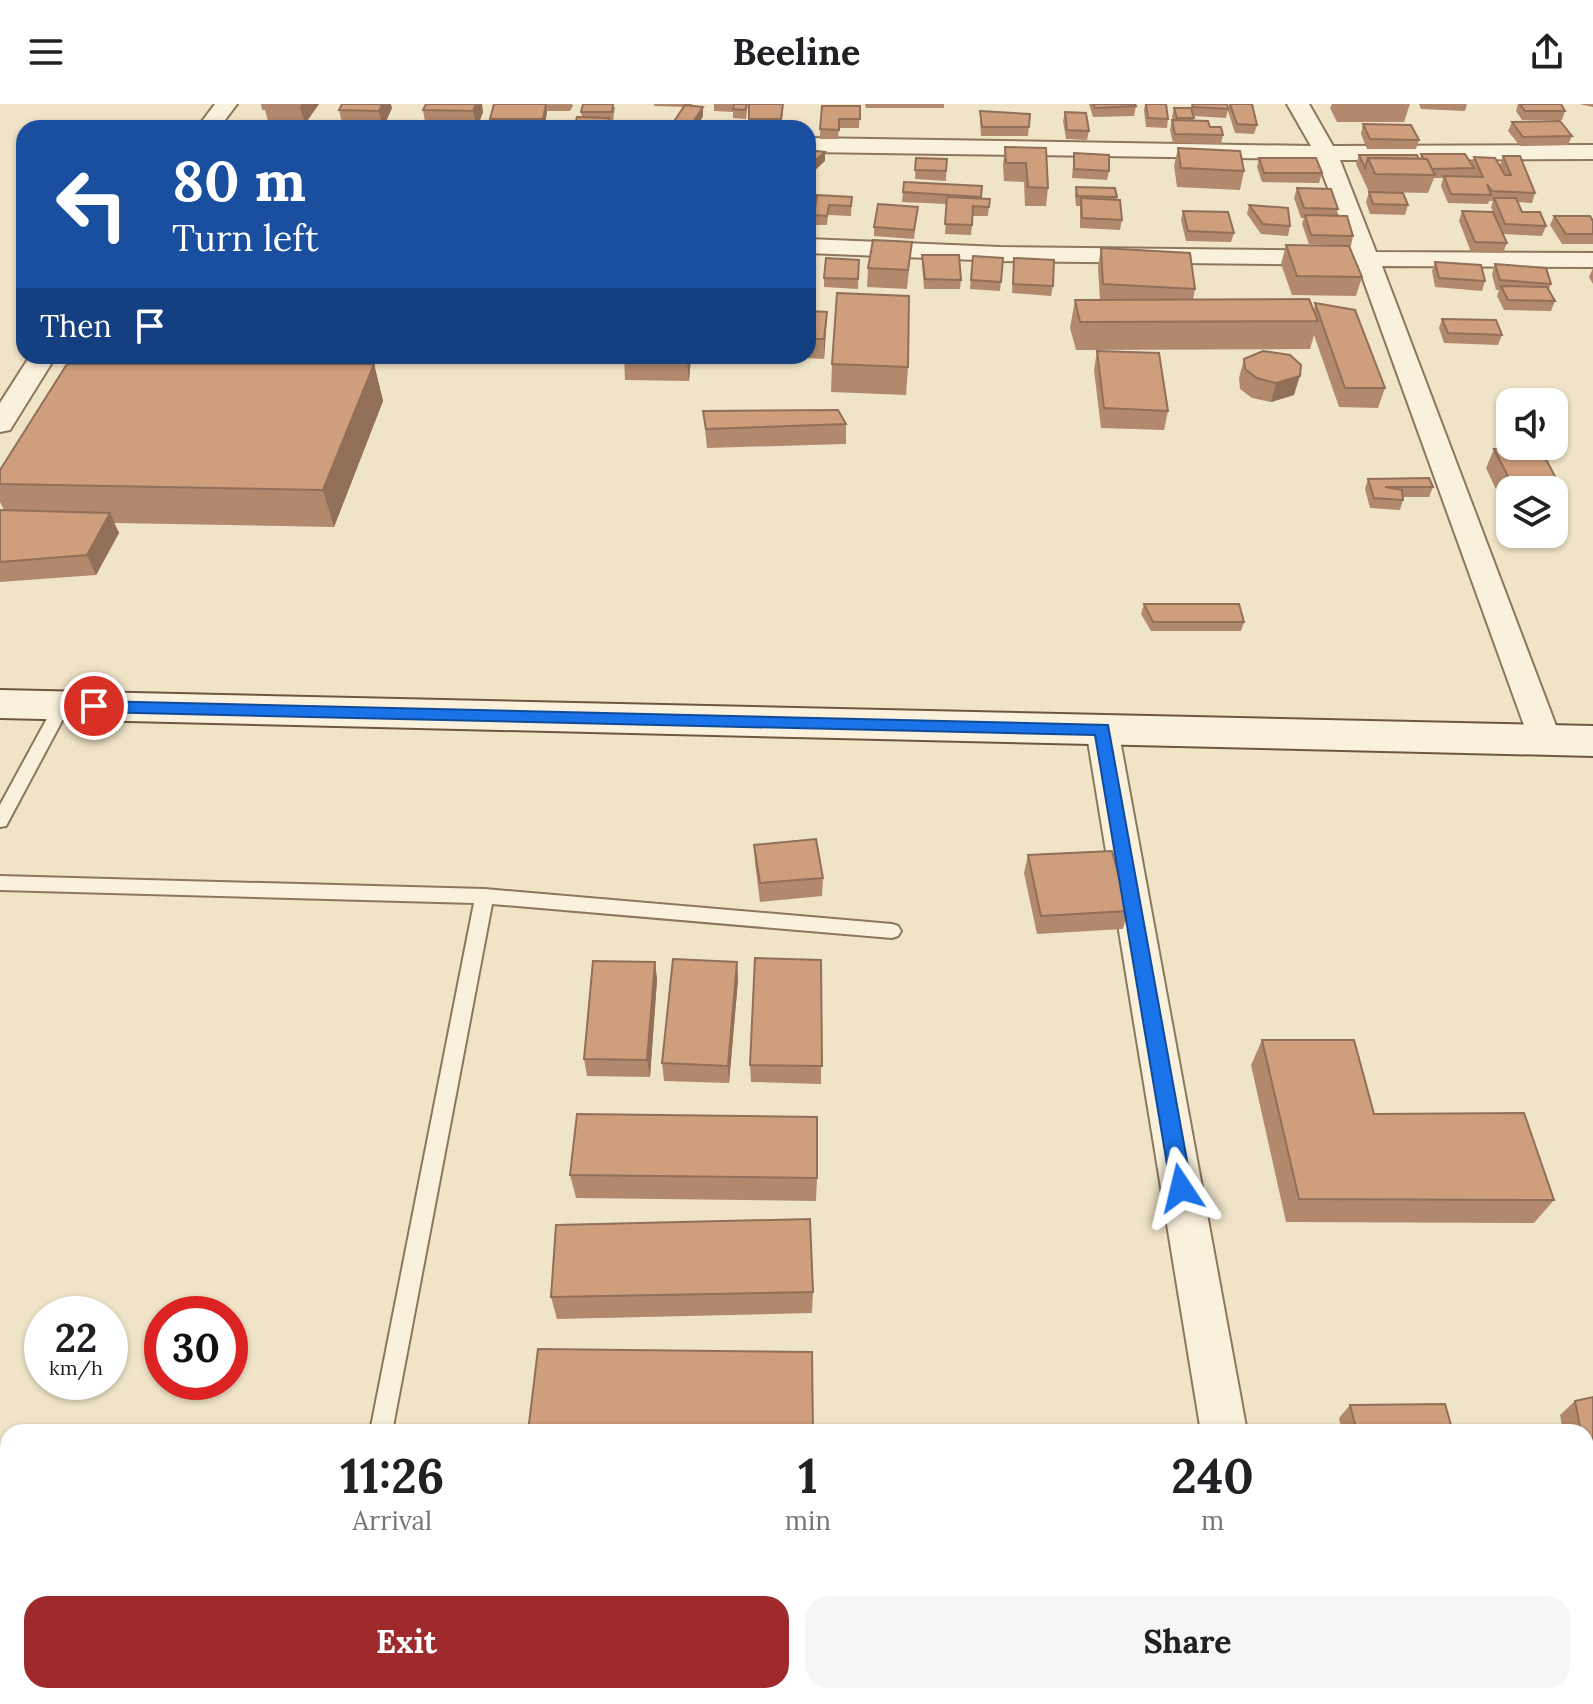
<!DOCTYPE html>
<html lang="en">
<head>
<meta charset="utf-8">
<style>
  body { margin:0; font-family:Lora,serif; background:#f6f6f6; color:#202124; height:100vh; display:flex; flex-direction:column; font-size:30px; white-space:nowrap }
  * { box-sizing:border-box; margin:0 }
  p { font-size:26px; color:#757577 }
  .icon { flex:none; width:44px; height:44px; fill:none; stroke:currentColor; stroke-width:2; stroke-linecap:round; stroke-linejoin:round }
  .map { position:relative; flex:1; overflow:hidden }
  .side { position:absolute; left:0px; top:1320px; width:1594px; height:280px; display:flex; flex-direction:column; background:#fff; border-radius:24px 24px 0 0; box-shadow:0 2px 6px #0004 }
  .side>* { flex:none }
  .top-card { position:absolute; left:16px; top:16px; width:800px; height:244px; border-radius:24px; box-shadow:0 2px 6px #0004; background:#1a4fa0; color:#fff; overflow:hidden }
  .controls { position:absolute; left:1496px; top:284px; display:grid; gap:16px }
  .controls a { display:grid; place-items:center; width:72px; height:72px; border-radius:16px; background:#fff; box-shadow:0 2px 6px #0004; font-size:40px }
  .speed { position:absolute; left:24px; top:1192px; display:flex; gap:16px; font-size:40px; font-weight:700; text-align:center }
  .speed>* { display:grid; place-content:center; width:104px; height:104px; border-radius:50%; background:#fff; box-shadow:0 2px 6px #0004; line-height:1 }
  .speed small { font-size:20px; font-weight:400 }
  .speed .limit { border:12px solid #d22; background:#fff; color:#111 }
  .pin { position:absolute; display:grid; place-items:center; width:68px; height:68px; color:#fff; margin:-34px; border:4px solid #fff; border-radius:50%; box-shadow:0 2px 8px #0007 }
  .me { position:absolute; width:88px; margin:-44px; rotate:350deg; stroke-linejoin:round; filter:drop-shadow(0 0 6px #0008) }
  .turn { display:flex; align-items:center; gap:28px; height:168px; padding:0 24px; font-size:36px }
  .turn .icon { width:104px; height:104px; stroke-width:2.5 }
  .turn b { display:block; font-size:56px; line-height:68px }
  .then { display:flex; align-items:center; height:76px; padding:0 24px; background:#0003; gap:16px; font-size:30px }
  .eta { display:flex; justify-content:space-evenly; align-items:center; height:136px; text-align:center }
  .eta b { font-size:48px; font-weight:700; line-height:56px }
  .action { display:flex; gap:16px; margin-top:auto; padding:16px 24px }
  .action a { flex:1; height:92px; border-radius:24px; background:#9e2a2b; color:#fff; font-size:32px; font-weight:700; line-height:92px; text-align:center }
  .action a+a { background:#f6f6f6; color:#202124 }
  header { display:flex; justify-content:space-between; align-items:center; height:104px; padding:0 24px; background:#fff; font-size:36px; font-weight:700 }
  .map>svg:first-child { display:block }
</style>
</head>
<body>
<header><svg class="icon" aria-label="menu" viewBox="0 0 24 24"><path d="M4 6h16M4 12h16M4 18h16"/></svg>Beeline<svg class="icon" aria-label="share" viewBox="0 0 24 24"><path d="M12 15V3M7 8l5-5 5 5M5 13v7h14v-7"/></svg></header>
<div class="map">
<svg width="1593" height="1600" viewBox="0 0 1593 1600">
  <rect width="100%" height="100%" fill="#f0e4c8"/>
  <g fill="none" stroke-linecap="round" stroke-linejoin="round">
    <defs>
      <g id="lane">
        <path d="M62,596l8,6 -64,120 -6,1v-22l56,-103z"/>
        <path d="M0,772l484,13 408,35 6,2 3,5 -3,5 -6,2 -400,-34 -100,528h-22l104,-529 -474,-13z"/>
        <path d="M318,1592h26l-1,8h-26z"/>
      </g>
      <g id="street">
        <path d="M215,0h22l-18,24h-22z"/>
        <path d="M1287,0h22l24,42 260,-1v14l-253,1 36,92 217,1v14l-211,-1 179,473 -4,8 -12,4 -12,-4 -4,-8 -171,-474 -358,-4 -192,-8v-14l192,8 352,4 -35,-92 -509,-7v-14l503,8z"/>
        <path d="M30,252h26l-46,74 -10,2v-29z"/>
        <path d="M1102,613l12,4 4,8 129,703h-46l-115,-703 4,-8z"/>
        <path d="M1245,1592h50l1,8h-50z"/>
      </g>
      <path id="secondary" d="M0,586l1593,36v30l-1593,-38z"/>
    </defs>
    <use href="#lane" stroke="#8d765c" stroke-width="4"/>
    <use href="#street" stroke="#8d765c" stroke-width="4"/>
    <use href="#secondary" stroke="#6f573f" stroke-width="4"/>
    <use href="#lane" fill="#faf1dc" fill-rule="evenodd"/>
    <use href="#street" fill="#faf1dc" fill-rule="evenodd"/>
    <use href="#secondary" fill="#faf1dc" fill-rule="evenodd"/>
  </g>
  <g fill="#b2896c">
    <path d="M261,0h58l-14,19h19l1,5h-80l53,-5 -30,-2 -3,-11h-3z"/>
    <path d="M494,0h78l1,2 -3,5h-23l-3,17h-52l-2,-9z"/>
    <path d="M654,0h38v2l11,10 -7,12h-25v-2l13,-19 -30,-1z"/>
    <path d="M714,0h34l-2,15 -13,-1v-6l-19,-1z"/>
    <path d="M749,0l34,9 -2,15h-32z"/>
    <path d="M865,0h79v4h-78z"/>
    <path d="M1089,0h46l1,2 -2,10 -41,1z"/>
    <path d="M1145,0h21l2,15 -1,9 -21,-1 -2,-16z"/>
    <path d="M1191,0h36l1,5 -2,9 -33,-2v5l17,6 13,8 -2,9 -48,-1 -3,-13 2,-10h1l-1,-3 2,-9h17z"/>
    <path d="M1229,0h23l5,21 -3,9 -19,-1 -7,-22z"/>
    <path d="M1332,0h78l-6,18h-67l-7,-14z"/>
    <path d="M1419,0h48l-2,7 -44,-2z"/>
    <path d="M1518,0h43l4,7 -3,9h-40l-6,-9z"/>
    <path d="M1579,0h14v3z"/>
    <path d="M860,2l-1,22h-20l-1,11h-18v-10z"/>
    <path d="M615,3l-2,14h-4v7l-27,-10 -1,-6z"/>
    <path d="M392,4l-9,20h-40l-4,-18z"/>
    <path d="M423,6l60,2 -6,16h-51z"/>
    <path d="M980,7l50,3 -2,22h-47l-1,-16z"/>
    <path d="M1065,8l24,19 -2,9 -21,-1 -3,-18z"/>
    <path d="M1512,18l60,14 -4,9 -48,1 -12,-15z"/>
    <path d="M1363,20l56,16 -3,9h-49l-6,-15z"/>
    <path d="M1005,43l41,1 2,40 -2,18h-21l-1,-24 -20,-1 -1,-16z"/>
    <path d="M1178,44l66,23 -4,19 -63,-3 -3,-21z"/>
    <path d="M1074,49l35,18 -2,9 -35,-2z"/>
    <path d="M1421,50l50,11 3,-8 26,8 3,-9 32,37 -3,10 -14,-1 4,10 24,14 -4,10 -39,-2 4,9 -4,10 -32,-1 -12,-31 3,-10 31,1 -2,-5 2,-6h-4l-1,3 -40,-1 -7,-17 2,-8h-9l-6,15 -52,-1 32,13 -3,10 -35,-1 -4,-12 3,-10 -13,-28 3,-9 61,4z"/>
    <path d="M916,54l31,1 -1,22 -31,-2z"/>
    <path d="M1259,54l63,15 -3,10 -57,-1 -5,-15z"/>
    <path d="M904,78l77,15v1l8,9 -1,9h-15l-2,19 -26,-1 2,-30 -45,-2z"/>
    <path d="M1076,83l41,10 -1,3 6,20 -2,10 -40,-2v-22h-4l-1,-9z"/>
    <path d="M1297,84l41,21 -2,7 17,20 -2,10 -42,-2 -7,-20 2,-6h-3l-7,-20z"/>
    <path d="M817,91l35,2 -1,19 -23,-1 -1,10h-13z"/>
    <path d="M1249,101l41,21 -2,10 -27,-2 -14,-20z"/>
    <path d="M918,103l-4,32 -40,-3v-9z"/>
    <path d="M1183,107l51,22 -3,9 -45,-1 -5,-21z"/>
    <path d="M1554,112l39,5v23h-31l-12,-19z"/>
    <path d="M808,134l4,37v19h-4z"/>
    <path d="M912,138l-5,47 -40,-2 1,-19z"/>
    <path d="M1286,141l76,32 -6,19 -64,-1 -11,-31z"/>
    <path d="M1101,144l94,41 -2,11 121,10 1,-7 70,85 -7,20 -39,-1 -25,-72 -4,14 -234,1 -6,-22 5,-28h25l-2,-33z"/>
    <path d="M922,151l39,25 -1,9h-36l-2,-24z"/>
    <path d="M973,152l30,2 -3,33 -30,-2z"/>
    <path d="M1014,154l39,28 -2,10 -39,-3z"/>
    <path d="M859,156l-1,29 -34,-2v-9z"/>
    <path d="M1435,158l50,19 -3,10 -47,-4 -3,-16z"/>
    <path d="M1495,160l56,20 -2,5 6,12 -4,10 -47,-1 -7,-14 2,-6h-3l-4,-16z"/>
    <path d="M1593,164v16l-4,-7z"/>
    <path d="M808,207l19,1 -3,47 -60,-3h44z"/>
    <path d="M1442,215l60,16 -4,10 -54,-2 -5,-15z"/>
    <path d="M1097,247l71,60 -4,19 -63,-2 -7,-58z"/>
    <path d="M92,252h110l-3,8h175l9,37 -49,126 -220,-4 5,10 -23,42 -96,7v-72h4l-4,-8v-32l95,-106z"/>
    <path d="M624,252h67l-2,25 -64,-1z"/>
    <path d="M1244,255l50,36 -23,7 -19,-4 -12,-9 -1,-11z"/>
    <path d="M832,260l76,3 -2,28 -75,-3z"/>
    <path d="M703,307l143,13v20l-139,4z"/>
    <path d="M1494,345l64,33 -4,8h-44v11l-8,1 -16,-34z"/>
    <path d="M1368,375l65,8 -4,10h-26v3l-3,10 -30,-2 -5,-19z"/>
    <path d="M1144,500l100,18 -3,9h-90l-10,-17z"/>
    <path d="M754,741l69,33 -1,18 -62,6 -5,-39z"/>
    <path d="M1028,751l100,56 -5,18 -86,5 -13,-61z"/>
    <path d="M821,856v124l-70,-2 -1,-17z"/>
    <path d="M655,858l2,18 -7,97 -63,-1 -3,-17z"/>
    <path d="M737,858l1,18 -9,103 -65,-2 -2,-18z"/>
    <path d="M1262,936l112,74 180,86 -20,23 -248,-1 -35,-157z"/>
    <path d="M570,1071l247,3 -1,23 -240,-3z"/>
    <path d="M813,1188l-1,21 -255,6 -6,-22z"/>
    <path d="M1593,1293v208l-7,1v-174h-23l-3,-17 15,-14z"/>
    <path d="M1350,1301l103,27h-111l-3,-14z"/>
    <path d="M1586,1510h7v52l-3,-14h-4z"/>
    <path d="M504,1592h308l-1,8 -305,-4z"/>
  </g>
  <g fill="#916f58">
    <path d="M302,0h17l-14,20 -5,-18z"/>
    <path d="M382,0h9l1,4 -9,20 -4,-17z"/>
    <path d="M476,0h6l1,8 -6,16 -4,-17z"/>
    <path d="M546,0l1,9 -3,15 -1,-9z"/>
    <path d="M703,3v9l-7,12h-7z"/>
    <path d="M825,48v9l-17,16v-10z"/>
    <path d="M827,208l-1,19 -2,28v-20z"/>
    <path d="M190,252h13l-7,15z"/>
    <path d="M688,252h3l-2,25 -2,-20z"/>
    <path d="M374,260l9,37 -49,126 -11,-37z"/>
    <path d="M1300,272l-6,19 -23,7 5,-19z"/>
    <path d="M110,409l9,20 -23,42 -9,-20z"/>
    <path d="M655,858l2,18 -7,97 -3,-17z"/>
    <path d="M737,858l1,18 -9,103 -1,-17z"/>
  </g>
  <g fill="#cf9f7d" stroke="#916f58" stroke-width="2">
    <path d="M342,0h40l-3,7 -40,-1z"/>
    <path d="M426,0h50l-3,7 -50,-1z"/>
    <path d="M494,0h52l-3,15h-53z"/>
    <path d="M583,0h30l-1,8h-31z"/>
    <path d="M734,0h13l-2,6 -12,-1z"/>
    <path d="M749,0h34l-2,15h-32z"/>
    <path d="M1093,0h42l1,2 -41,2z"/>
    <path d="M1146,0h20l2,15 -20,-1z"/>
    <path d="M1193,0h34l1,5 -35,-2z"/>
    <path d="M1230,0h22l5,21 -20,-1z"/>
    <path d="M1520,0h41l4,7h-40z"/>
    <path d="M685,1l18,2 -14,21 -18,-2z"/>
    <path d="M822,2h38v13h-21v11l-19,-1z"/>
    <path d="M1174,4h17l3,10h-17z"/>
    <path d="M980,7l50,3 -1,13h-47z"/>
    <path d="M1065,8l21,1 3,18 -22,-1z"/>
    <path d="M577,13l32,1 -3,10h-32z"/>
    <path d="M1172,16l36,1 2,6h11l2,8 -48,-1z"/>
    <path d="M1560,17l12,15 -49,1 -11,-15z"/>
    <path d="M248,19h76l-5,5h-74z"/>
    <path d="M1363,20l48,1 8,15 -49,-1z"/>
    <path d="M1005,43l41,1 2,40 -20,-1 -2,-24h-20z"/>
    <path d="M1178,44l62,3 4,20 -63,-3z"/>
    <path d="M808,46l17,2 -17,15z"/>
    <path d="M1074,49l35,2v16l-35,-2z"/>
    <path d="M1421,50h44l9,14 -42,1 -5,-10h-3z"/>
    <path d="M1359,51h58l2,4 -51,-1 -3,10z"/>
    <path d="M1503,52h17l15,37 -43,-2 -5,-7 4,11 -40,-1 -7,-18 39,1 -9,-20 21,1 10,17h6z"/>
    <path d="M916,54l31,1 -1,12 -31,-1z"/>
    <path d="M1259,54h57l6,15h-58z"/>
    <path d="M1368,54l59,1 8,16 -60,-1z"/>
    <path d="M904,78l78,4 -1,11 -78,-5z"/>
    <path d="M1076,83l39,1 2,9 -40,-1z"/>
    <path d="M1297,84l34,1 7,20 -34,-1z"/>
    <path d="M1369,88l34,1 5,12 -35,-1z"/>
    <path d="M817,91l35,2 -1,9 -22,-1 -2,11 -13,-1z"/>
    <path d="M947,93l43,2 -1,8 -16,-1 -1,19 -27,-1z"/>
    <path d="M1081,94l39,2 2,20 -40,-2z"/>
    <path d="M1494,94h22l6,14h18l6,14 -41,-2z"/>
    <path d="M878,100l40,3 -4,23 -40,-3z"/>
    <path d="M1249,101l39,3 2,18 -27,-2z"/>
    <path d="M1183,107l45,1 6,21 -46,-2z"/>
    <path d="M1462,107l31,1 14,31 -32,-1z"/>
    <path d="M1305,111l42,1 6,20 -42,-1z"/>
    <path d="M1554,112h36l3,5v13h-27z"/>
    <path d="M808,134h3l1,37h-4z"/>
    <path d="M873,136l39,2 -4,28 -40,-2z"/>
    <path d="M1286,141l63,1 13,31 -65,-1z"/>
    <path d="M1101,144l89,5 5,36 -92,-5z"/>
    <path d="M922,151h37l2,25 -36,-1z"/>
    <path d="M973,152l30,2 -2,24 -30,-2z"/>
    <path d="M826,154l33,2 -1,19 -34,-1z"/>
    <path d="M1014,154l40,2 -1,26 -40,-2z"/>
    <path d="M1435,158l46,3 4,16 -46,-3z"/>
    <path d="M1495,160l51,4 5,16 -51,-4z"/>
    <path d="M1501,182l46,1 8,14 -47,-1z"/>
    <path d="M837,189l72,3 -1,71 -76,-3z"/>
    <path d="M1309,195l9,22 -238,1 -5,-22z"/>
    <path d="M1315,199l40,7 30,78h-40z"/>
    <path d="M808,207l19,1 -3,27h-16z"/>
    <path d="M1442,215l54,1 6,15 -54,-2z"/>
    <path d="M1097,247l62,2 9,58 -64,-3z"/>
    <path d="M1263,247l27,4 11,10 -1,11 -24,7 -19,-5 -12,-9 -1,-10z"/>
    <path d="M624,252h64l-1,5h-64z"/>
    <path d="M67,260h307l-51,126 -323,-6v-14z"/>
    <path d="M838,306l8,14 -140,5 -3,-18z"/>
    <path d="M1540,344l18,34h-47l-17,-33z"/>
    <path d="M1429,374l4,9h-48l17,3 1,10 -29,-2 -6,-19z"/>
    <path d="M0,406l110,3 -23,42 -87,7z"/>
    <path d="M1144,500h95l5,18h-91z"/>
    <path d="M816,735l7,39 -63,5 -6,-38z"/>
    <path d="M1112,747l16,60 -87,5 -13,-61z"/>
    <path d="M755,854l66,2 1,106 -72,-1z"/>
    <path d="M673,855l64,3 -9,104 -66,-3z"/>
    <path d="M593,857l62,1 -8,98 -63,-1z"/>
    <path d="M1262,936h92l20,74 150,-1 30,87 -255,-1z"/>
    <path d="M577,1010l240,3v61l-247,-3z"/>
    <path d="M810,1115l3,73 -262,5 5,-72z"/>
    <path d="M538,1245l274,3 1,80h-285z"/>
    <path d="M1593,1293v100l-7,-38v-27h-5l-6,-31z"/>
    <path d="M1445,1300l8,28h-96l-7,-27z"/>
    <rect x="1586" y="1423" width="7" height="70"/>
    <rect x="1586" y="1510" width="7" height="28"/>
  </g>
  <path fill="#1a73e8" stroke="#114b97" stroke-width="2" d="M94,597l1014,24 84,463 -3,6 -8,3 -7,-3 -3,-6 -76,-453 -1001,-23 -8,-6z"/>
</svg>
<div class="controls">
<a><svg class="icon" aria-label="sound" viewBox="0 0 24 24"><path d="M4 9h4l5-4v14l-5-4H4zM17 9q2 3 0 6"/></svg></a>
<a><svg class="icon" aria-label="layers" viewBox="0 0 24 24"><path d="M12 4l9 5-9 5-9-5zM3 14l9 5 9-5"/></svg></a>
</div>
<div class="speed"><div>22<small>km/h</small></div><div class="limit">30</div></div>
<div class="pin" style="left:94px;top:602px;background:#d93025"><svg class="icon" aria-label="arrive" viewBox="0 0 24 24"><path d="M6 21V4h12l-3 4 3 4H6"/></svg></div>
<svg class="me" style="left:1181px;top:1084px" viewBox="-20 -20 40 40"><path d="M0-17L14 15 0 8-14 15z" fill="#1a73e8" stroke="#fff" stroke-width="4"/></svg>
<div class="top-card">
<div class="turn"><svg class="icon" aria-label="left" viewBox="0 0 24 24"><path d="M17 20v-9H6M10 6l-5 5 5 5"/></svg><div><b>80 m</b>Turn left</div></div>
<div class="then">Then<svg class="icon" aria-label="arrive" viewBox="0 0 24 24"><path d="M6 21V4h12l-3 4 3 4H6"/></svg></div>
</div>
<section class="side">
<div class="eta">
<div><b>11:26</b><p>Arrival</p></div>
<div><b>1</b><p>min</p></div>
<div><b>240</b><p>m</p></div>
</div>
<div class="action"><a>Exit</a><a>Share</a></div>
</section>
</div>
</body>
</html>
